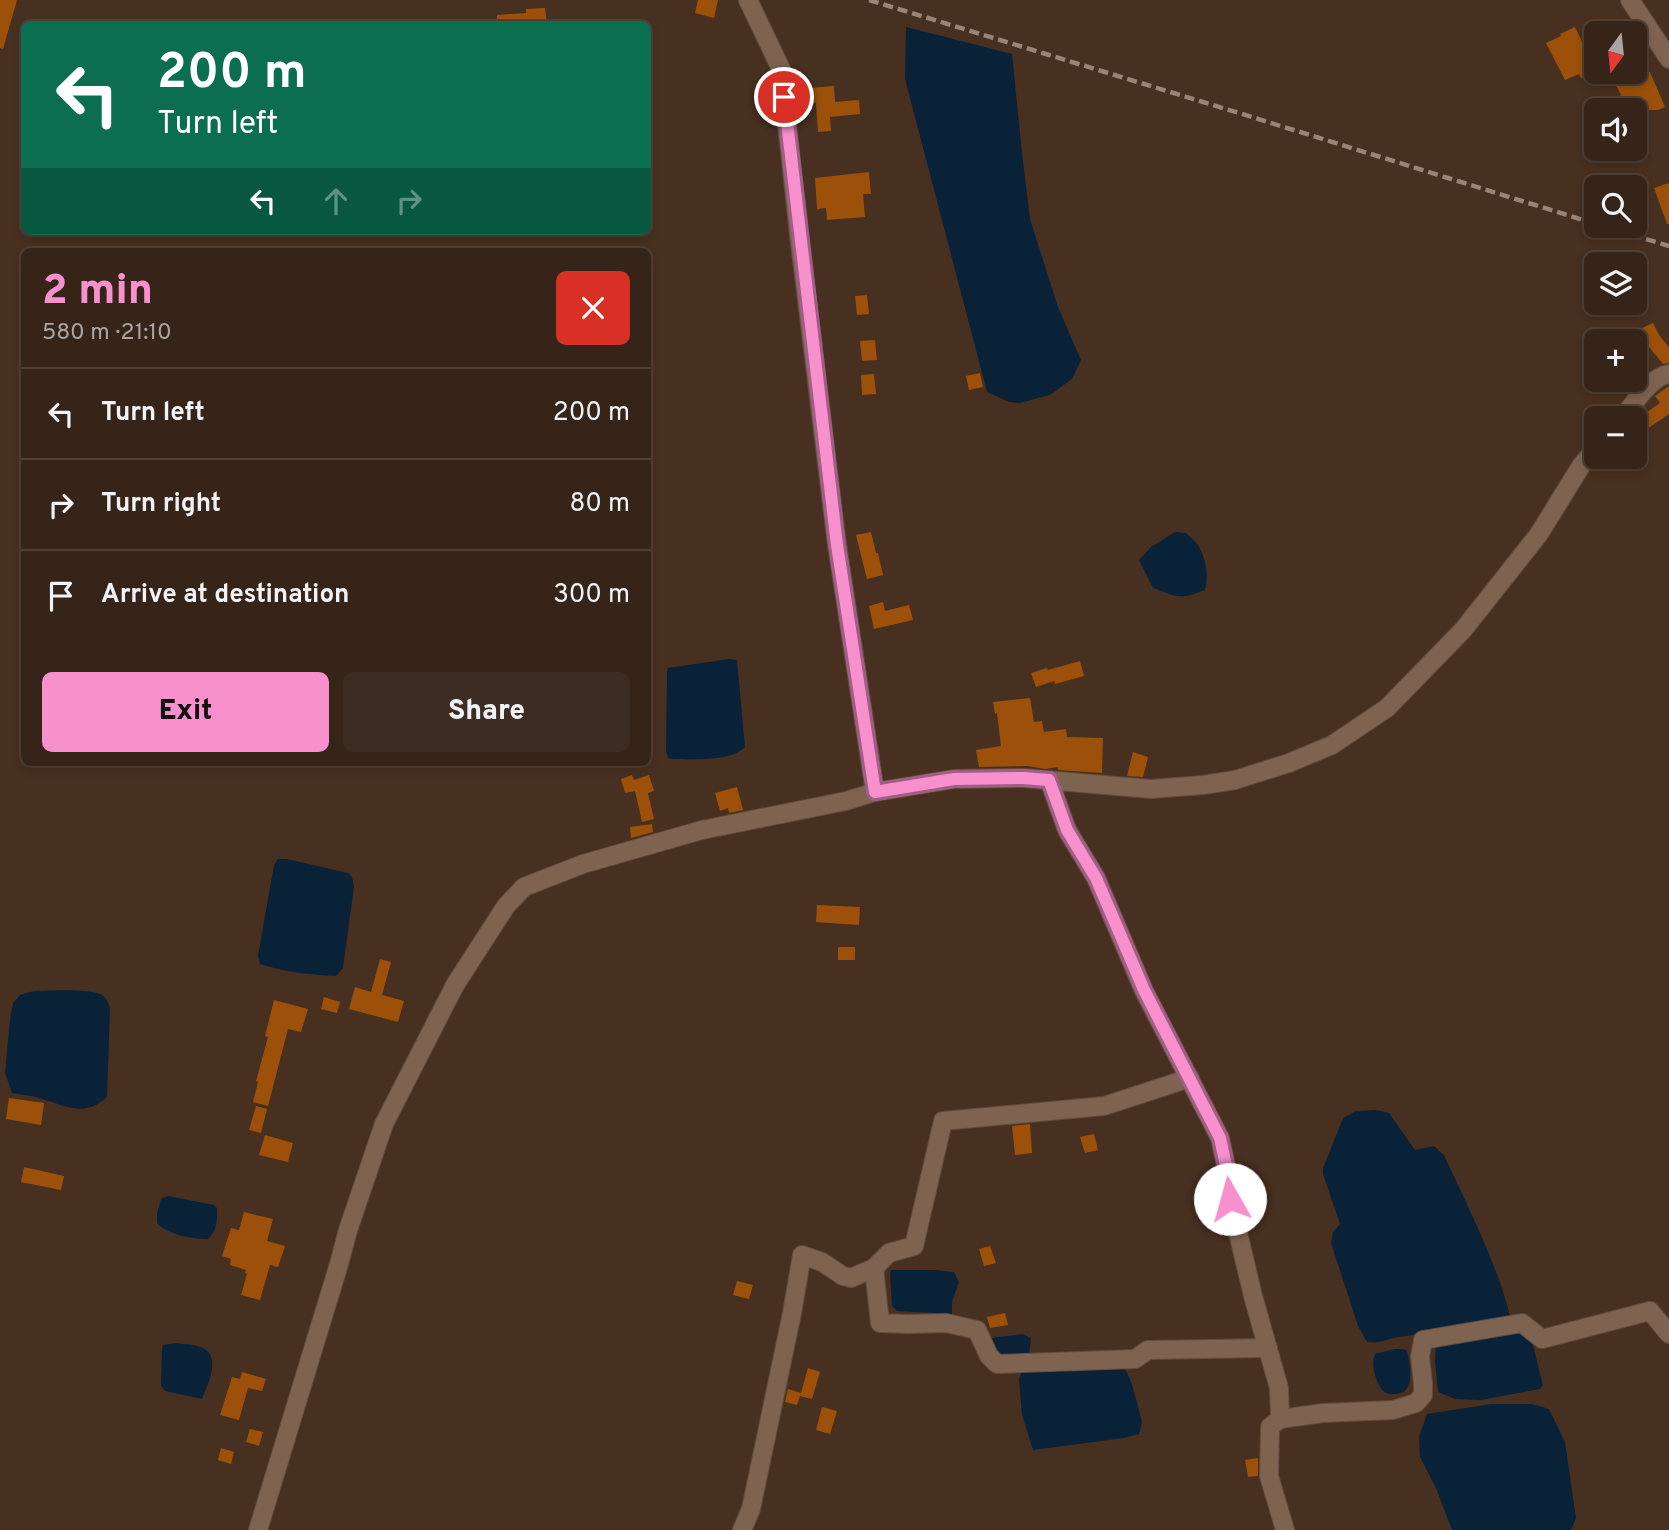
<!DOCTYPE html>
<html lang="en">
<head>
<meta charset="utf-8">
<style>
  body { margin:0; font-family:Overpass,sans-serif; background:#3d2c21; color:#f1f3f6; height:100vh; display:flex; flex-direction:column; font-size:26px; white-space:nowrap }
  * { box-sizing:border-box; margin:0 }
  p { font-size:23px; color:#aaa4a2 }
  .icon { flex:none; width:38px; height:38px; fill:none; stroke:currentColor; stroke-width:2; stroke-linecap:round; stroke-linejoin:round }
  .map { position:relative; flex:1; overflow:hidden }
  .panel { position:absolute; left:21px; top:248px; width:630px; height:518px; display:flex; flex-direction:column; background:#362418; border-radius:10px; box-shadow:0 4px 10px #0003,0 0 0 2px #504137 }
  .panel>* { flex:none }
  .banner { position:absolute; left:21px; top:21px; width:630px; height:214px; border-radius:10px; box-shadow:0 4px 10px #0003,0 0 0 2px #504137; background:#0b6e4f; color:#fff; overflow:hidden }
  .needle { width:46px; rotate:195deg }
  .fabs { position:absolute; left:1584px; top:21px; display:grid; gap:14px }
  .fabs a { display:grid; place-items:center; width:63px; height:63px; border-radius:10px; background:#362418; box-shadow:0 4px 10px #0003,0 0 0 2px #504137; font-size:35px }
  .pin { position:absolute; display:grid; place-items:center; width:60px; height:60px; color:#fff; margin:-30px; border:4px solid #fff; border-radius:50%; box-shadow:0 2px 7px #0007 }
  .me { position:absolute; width:77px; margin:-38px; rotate:353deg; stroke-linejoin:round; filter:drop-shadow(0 0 5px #0008) }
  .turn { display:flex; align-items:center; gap:24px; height:147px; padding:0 21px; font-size:32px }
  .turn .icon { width:91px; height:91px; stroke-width:2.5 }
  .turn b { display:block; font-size:49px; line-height:60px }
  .lanes { display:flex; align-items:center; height:66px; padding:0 21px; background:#0003; justify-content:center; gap:35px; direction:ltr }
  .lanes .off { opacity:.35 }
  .round { display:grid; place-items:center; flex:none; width:74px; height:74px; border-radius:10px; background:#3d2c21 }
  .summary { display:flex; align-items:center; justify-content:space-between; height:119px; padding:0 21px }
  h1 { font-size:42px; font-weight:800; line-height:52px; color:#f790cd }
  .button { display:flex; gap:14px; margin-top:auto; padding:14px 21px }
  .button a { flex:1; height:80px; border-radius:10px; background:#f790cd; color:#111; font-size:28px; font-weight:800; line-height:80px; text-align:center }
  .button a+a { background:#3d2c21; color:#f1f3f6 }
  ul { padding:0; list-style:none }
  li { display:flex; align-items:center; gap:21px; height:91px; padding:0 21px; border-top:2px solid #504137 }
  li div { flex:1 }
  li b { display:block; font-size:26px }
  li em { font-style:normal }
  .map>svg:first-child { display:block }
</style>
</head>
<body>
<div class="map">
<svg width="1669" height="1530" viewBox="0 0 1669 1530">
  <rect width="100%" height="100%" fill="#483020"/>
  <g fill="#0a2237">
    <path d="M906,27l106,27 10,99 8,66 28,88 23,53 -9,19 -22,16 -30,8 -11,-1 -22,-10 -82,-313z"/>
    <path d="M1175,532l11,1c4,4 9,8 12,12 8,13 11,32 7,45 -25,10 -29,7 -52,-2l-14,-28 12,-13z"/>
    <path d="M729,659l8,1 8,87c-13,15 -53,12 -73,12l-4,-1 -2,-7 1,-78 1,-5z"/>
    <path d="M278,859h9l61,14 4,4 2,10 -11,81 -7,8c-25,-1 -53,-4 -76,-12l-2,-8 16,-91z"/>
    <path d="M34,991c16,0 54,-3 68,4 5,3 6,8 8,13l-3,89c-24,22 -42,8 -68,1 -9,-3 -18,-3 -27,-5l-7,-20 5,-54 3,-16 7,-8z"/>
    <path d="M1376,1110l13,3 26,37 19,-4 10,9c24,53 52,105 66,161 -37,9 -73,16 -111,21 -14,2 -17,7 -32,5l-9,-16 -27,-83 2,-11 7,-8 -17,-50v-6l20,-50 13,-7z"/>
    <path d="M168,1196l46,9 3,3c0,12 1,22 -9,31 -17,0 -39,-4 -51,-16v-10l4,-14z"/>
    <path d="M891,1270h44l19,2 5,10 -7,20v12l-55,-3 -5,-5 -2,-32z"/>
    <path d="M1514,1327l17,10 12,48 -3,4 -59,11 -26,-1 -17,-7 -3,-31 1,-16z"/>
    <path d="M1022,1334l9,4 -2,20 -26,1 -14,-16 3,-5z"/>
    <path d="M176,1343c8,1 17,1 24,4 23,7 8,37 2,52l-37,-8 -4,-5 1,-38 1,-3z"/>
    <path d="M1395,1349h9l3,2c3,13 7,31 -3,41 -17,5 -22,2 -28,-14 -3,-9 -4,-15 -1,-24z"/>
    <path d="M1122,1362l10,22 10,38 -3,12 -15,4 -91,12 -11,-35 -3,-36 4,-10z"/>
    <path d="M1491,1404h41l17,5 16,33 11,76 -5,12h-119l-16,-42 -16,-31 -1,-20 8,-23z"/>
  </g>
  <g fill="#9c500a">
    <path d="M0,0h17l-14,49 -3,-1z"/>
    <path d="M698,0h20l-4,18 -19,-5z"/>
    <path d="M545,8l2,16h-50v-9l29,-2v-4z"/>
    <path d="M1575,27l21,44 -15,7 -2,-4 -14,6 -19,-37 15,-7 -1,-2z"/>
    <path d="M1609,72h41l15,35 -7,3h-37l-6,-12 6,-3z"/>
    <path d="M834,86l1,16 24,-2 1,14 -30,3 1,14 -13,1 -2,-29h-6l-2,-15z"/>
    <path d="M869,172l2,22h-8l2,23 -38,3 -1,-12 -9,1 -2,-31z"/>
    <path d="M1669,183v41h-2l-13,-36z"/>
    <path d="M867,295l2,19 -12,1 -2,-19z"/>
    <path d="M1653,323l6,12 10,12v16l-6,1 -27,-33z"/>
    <path d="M875,340l2,20 -15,1 -2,-20z"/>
    <path d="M980,373l3,14 -14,3 -3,-14z"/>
    <path d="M874,374l2,20 -14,1 -1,-20z"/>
    <path d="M1669,386v28l-28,19 -7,-9v-3l26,-18 -5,-7z"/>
    <path d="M871,532l5,21h2l5,22 -16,4 -11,-44z"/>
    <path d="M883,602l2,9 24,-6 4,15 -39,9 -5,-23z"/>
    <path d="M1080,661l4,15 -29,8 -1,-3 -18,6 -5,-14 16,-5 1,2z"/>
    <path d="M1030,698l4,24 8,-1 2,11 22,-3 1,8 36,1 -1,35 -44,-3v-3l-12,2 -19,-3 -48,1 -3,-17 25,-4 -4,-33 -2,1 -2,-12z"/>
    <path d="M1133,752l15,5 -5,20 -16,-1z"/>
    <path d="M632,775l2,5 15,-5 5,16 -6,2 6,26 -12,3 -7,-31 -10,2 -4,-14z"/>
    <path d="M737,787l6,23 -14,3 -1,-5 -8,3 -5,-18z"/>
    <path d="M652,824l1,8 -22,6 -1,-11z"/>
    <path d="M817,905l43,2 -1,18 -43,-3z"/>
    <rect x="838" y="947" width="17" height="13"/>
    <path d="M380,959l11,3 -9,33 22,6 -6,21 -49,-13 6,-22 16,5z"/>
    <path d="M324,997l16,5 -3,11 -16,-4z"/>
    <path d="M274,1000l34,9 -7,23 -13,-3 -20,77 -15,-4 5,-20 -2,-1 12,-44 -3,-1z"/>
    <path d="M9,1098l35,5 -3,22 -35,-6z"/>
    <path d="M256,1106l11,3 -6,24 -12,-3z"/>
    <path d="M1030,1124l2,29 -17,2 -3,-29z"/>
    <path d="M1094,1134l4,16 -13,3 -5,-16z"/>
    <path d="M265,1135l28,8 -5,19 -29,-7z"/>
    <path d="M24,1167l40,9 -3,14 -40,-8z"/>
    <path d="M244,1212l29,7 -6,22 18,5 -7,21 -8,-2 -10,35 -19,-5 6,-21 -2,-1 1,-3 -16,-5 1,-6 -9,-3 9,-28 8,2z"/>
    <path d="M990,1246l6,17 -12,3 -5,-17z"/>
    <path d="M737,1281l16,4 -4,14 -16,-4z"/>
    <path d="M1005,1313l3,12 -18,3 -3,-11z"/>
    <path d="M808,1368l12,4 -8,27 -12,-3z"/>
    <path d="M242,1372l24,7 -4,12 -14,-3 -9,32 -19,-5 12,-38 8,2z"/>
    <path d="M788,1389l13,4 -4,12 -12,-3z"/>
    <path d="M822,1407l15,4 -7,23 -14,-4z"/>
    <path d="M250,1429l13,3 -4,14 -13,-4z"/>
    <path d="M221,1448l13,4 -3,12 -13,-4z"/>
    <path d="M1258,1458v18l-10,1 -3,-17z"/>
  </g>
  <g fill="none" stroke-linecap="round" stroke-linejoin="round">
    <defs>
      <g id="minor">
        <path d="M748,0l33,69 18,166 38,310 38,247"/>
        <path d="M1630,0l39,59"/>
        <path d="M1622,418c11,-13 29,-42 47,-44"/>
        <path d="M1049,780l18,50 29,48 48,113 76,147 7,32 3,29 23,97 26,92 1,31 -10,8 -1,49 16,54"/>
        <path d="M874,1268l6,55 27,1 39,-1 31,7 12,26 8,8 138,-5 13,-9 120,-2"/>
        <path d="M1280,1419l43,-6 70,-3 23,-7 7,-8v-12l-3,-26 3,-17 99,-17 20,16 108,-28 19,23"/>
        <path d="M258,1530l81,-266 9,-34 36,-106 71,-139 51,-79 18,-19 59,-23 119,-34 144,-29 29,-9 79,-13 69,-1 128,11 52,-4 32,-5 54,-17 43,-18 55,-37 76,-78 76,-96 42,-68 15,-18"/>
        <path d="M742,1530l9,-21 41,-196 10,-58 20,7 21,14 8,2 23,-10 15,-15 25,-7 29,-125 161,-15 86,-28"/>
      </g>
    </defs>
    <use href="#minor" stroke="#604c3e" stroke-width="20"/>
    <use href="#minor" stroke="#7e6351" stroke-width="18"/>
    <g stroke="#998578" stroke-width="4.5" stroke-dasharray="10 5" stroke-linecap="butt">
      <path d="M869,0l370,113 357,111"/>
      <path d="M1603,226l66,20"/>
    </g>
  </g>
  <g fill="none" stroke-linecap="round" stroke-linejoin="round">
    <defs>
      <path id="route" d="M784,97l53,448 38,247 79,-13 69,-1 26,2 18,50 29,48 48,112 76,148 7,32 3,29"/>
    </defs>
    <use href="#route" stroke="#a15e85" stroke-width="18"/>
    <use href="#route" stroke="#f790cd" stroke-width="12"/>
  </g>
</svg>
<div class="fabs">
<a><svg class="needle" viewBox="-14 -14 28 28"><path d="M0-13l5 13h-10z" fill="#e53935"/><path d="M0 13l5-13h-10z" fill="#aaa4a2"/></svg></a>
<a><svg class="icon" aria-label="sound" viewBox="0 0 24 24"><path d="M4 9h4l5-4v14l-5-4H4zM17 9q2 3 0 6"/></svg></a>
<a><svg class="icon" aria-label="search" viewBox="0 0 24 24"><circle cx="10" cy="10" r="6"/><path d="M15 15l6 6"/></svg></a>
<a><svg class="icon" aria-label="layers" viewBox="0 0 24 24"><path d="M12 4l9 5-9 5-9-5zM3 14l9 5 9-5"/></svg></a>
<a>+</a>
<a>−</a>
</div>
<div class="pin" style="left:784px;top:97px;background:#d93025"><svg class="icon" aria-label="arrive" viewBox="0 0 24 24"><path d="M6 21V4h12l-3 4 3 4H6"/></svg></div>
<svg class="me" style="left:1230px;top:1199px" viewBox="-20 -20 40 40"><circle r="19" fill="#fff"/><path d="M0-13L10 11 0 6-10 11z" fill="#f790cd"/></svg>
<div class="banner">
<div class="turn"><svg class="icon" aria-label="left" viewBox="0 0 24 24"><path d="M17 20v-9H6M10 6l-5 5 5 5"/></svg><div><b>200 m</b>Turn left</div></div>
<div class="lanes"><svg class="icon" aria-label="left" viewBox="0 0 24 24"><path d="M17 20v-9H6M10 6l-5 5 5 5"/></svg><svg class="icon off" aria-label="ahead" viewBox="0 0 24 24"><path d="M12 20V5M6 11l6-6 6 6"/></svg><svg class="icon off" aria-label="right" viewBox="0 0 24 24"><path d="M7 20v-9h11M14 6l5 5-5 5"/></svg></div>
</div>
<section class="panel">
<div class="summary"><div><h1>2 min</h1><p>580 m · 21:10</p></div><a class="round" style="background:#d93025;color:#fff"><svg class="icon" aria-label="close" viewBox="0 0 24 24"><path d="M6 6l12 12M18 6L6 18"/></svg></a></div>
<ul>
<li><svg class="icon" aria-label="left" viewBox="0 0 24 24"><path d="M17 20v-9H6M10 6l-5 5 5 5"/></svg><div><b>Turn left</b></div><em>200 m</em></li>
<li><svg class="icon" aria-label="right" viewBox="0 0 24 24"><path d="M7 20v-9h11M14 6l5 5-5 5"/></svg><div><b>Turn right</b></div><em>80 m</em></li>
<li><svg class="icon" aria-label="arrive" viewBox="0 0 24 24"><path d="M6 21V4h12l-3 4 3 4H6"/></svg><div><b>Arrive at destination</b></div><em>300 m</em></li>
</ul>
<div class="button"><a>Exit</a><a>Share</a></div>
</section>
</div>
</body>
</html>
